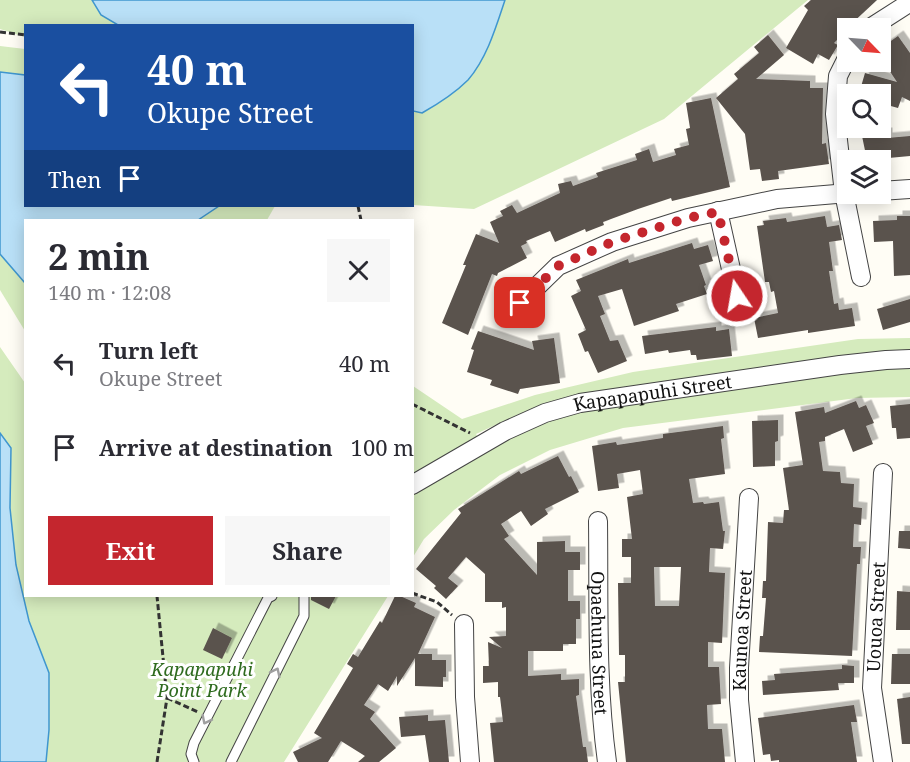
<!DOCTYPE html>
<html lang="en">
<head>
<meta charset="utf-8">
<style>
  body { margin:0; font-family:"Noto Serif",serif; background:#f7f7f7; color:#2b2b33; height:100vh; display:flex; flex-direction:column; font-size:22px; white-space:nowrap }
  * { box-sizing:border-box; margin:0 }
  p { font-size:20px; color:#7c7c81 }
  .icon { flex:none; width:33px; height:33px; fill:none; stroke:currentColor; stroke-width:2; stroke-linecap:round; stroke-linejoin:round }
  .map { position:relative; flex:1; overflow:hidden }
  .sheet { position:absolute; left:24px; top:219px; width:390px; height:378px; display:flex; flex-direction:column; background:#fff; border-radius:0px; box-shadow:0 3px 15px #0003 }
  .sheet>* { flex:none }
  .banner { position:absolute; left:24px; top:24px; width:390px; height:183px; border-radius:0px; box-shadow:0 3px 15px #0003; background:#1a4fa0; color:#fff; overflow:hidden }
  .needle { width:39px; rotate:115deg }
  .tools { position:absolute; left:837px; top:18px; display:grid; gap:12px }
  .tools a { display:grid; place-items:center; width:54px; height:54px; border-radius:0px; background:#fff; box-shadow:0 3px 15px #0003; font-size:30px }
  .pin { position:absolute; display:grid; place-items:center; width:51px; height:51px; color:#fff; margin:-26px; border-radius:12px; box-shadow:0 3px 9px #0006 }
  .me { position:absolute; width:66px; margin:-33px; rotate:348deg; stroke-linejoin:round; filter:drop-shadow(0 0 4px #0008) }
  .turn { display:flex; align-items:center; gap:21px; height:126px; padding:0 24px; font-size:27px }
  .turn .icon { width:78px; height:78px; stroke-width:2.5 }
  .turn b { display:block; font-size:42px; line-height:51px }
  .then { display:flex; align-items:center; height:57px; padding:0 24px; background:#0003; gap:12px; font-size:22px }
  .round { display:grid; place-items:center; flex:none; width:63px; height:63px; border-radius:0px; background:#f7f7f7 }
  .headline { display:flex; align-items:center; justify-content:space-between; height:102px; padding:0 24px }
  h1 { font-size:36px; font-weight:700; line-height:45px }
  .primary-button { display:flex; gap:12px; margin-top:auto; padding:12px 24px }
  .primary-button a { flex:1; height:69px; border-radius:0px; background:#c4262e; color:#fff; font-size:24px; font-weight:700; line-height:69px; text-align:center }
  .primary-button a+a { background:#f7f7f7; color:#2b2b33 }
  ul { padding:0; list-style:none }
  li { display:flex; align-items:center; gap:18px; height:84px; padding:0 24px }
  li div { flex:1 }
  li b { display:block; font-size:22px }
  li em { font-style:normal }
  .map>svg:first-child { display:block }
</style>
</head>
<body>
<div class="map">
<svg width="910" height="762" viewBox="0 0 910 762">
  <defs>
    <filter id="shadow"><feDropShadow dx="5.5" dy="-5.5" stdDeviation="0" flood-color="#0004"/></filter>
  </defs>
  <rect width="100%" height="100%" fill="#fffdf5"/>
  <g fill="#d5ebbd">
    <path d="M0,0h808l-144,119 -190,90 -61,-4 -1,-179h-386l-1,11 -25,-8z"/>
    <path d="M0,46l25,3v37l-25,-2z"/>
    <path d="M173,206h102l-8,14h-139z"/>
    <path d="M0,255l14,1 11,7v68l-25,-41z"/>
    <path d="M910,338v13l-347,49 -46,15 -41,19 9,16 64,-30 43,-11 183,-28 135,-15v31l-53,1 -234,30 -73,22 -50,25 -46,35 -30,29 -11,18v-171l49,33 73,-24 98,-23 225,-33z"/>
    <path d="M0,347l25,36 1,213h362l-104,166h-268l-16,-116z"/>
  </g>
  <g fill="#b9e0f7" stroke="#3f96cf" stroke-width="1.5">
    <path d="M92,0h413c-9,27 -18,58 -37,80 -13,13 -30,24 -46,33l-9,-2 -1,-85 -294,-1 -17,-10z"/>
    <path d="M0,72l25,3 1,131h193l-21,14h-172l-1,63 -25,-29z"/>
    <path d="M0,433l11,15 -1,60 6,57 13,56 20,52v57l-3,32h-46z"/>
  </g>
  <g fill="#5a524d" fill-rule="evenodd" filter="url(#shadow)">
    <path d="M811,0h66l-28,26 1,1 -16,16 4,2 -9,15 -11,-6 -5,10 -27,-16 22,-38 -4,-4z"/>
    <path d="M768,35l16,20 -28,24 54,2v7h13l-1,56 4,-1 3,21 -51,7 1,8 -17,2 -2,-12 -10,1 -5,-36 -29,-36 22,-19 -4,-5 25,-21 -5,-6z"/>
    <path d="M898,36l12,17v48l-8,-4 -4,11 -18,-5v-9l-20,-4 5,-17 32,9 -16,-24v-10z"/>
    <path d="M711,98l19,89 -58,14 -1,-3 -33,11 -35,13 1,3 -18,7 -1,-3 -30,13 -5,-11 -24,10 1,2 -6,3 6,12 -29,15 -1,3 -5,-2 -24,61 -26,-12 24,-58h-3l13,-31 23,9 -9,-21 13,-6 -3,-5 12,-6 5,8 43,-20 -2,-9 13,-3 2,5 25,-9 -2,-4 41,-13 -2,-6 14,-5 4,13 23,-7 -2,-6 15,-4 -3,-16 4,-1 -4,-25z"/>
    <path d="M887,133v5l23,-2v20l-43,4 -5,-24z"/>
    <path d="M825,216l2,11 12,-2 3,15 -13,2 4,29h-4l5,33 4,-1 1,7 13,-2 3,18 -47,7v-3l-50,8 -4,-20 24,-5 -4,-22 -3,1 -2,-10h-4l-8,-56 7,-1 -1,-4 23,-3 1,4z"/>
    <path d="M897,216h13v59l-16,1 -1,-35 -19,1 -1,-21 24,-1z"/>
    <path d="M692,243l2,6 14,-4 5,16 -14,4 7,20 -2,1 3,8 -31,10 3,7 -45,15 -12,-37 -24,7 7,18 -5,2 10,25 8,-1 9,21 -29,12 -10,-22 -3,1 -7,-18 8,-4 -15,-34 10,-5 -5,-11 52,-21 1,4z"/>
    <path d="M910,299v23l-27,8 -6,-21z"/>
    <path d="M716,327v4l13,-2 3,27 -35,4 -1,-5h-5l-1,-5 -21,3 -1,-3 -23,4 -3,-18z"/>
    <path d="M478,331l56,19 -2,-9 22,-3 6,45 -40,6 -2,5 -28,-9 2,-5 -25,-8 7,-22 -3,-1z"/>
    <path d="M856,401l3,7 7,-3 8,18 -8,3 7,18 -20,8 -9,-23 -19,8v4l-6,1 4,29 17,1 1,11 13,1 -1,23 9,1 -1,17 -7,-1 -1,23h8l-1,17h-3l-5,92 -93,-4 1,-16h3l3,-38h-4l1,-17h3l2,-59 15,1 1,-13h5l-6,-42 20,-3 -8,-53 29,-5 1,6z"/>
    <path d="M910,404v34l-13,1 -1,-11h-4l-2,-22z"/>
    <path d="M778,420v21l-3,1v24l-22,1 -1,-46z"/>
    <path d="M723,426l1,12 -3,1 4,35 -36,5 4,24 10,-1 1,2 15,-2 4,29h2l-2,18 -13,-1 -1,24 16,1 -3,70 -14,-1v25h11l2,37 -14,1 1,24h14l3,33h-99l-8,-80h7v-27h-6l-1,-72h13v-26h-9v-18h10l-5,-42 16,-3 -3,-24 -23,4 2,14 -21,3 -6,-45 24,-4 1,3 46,-7v-4zM654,567h27l-2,39h-24z"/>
    <path d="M558,456l11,21 2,-1 8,16 -34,17 3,5 -17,12 -10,-15 -20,13 8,12 -5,3 33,36v-33l28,-1v11h15v18h-12v31h12v18h-4v25h-13v7h-35v25l33,-2v6l18,-1v16l-3,1 7,51h3l2,15h-94l-4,-39 13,-1 -3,-25h-2v-15l-15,1v-17h6l-1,-24 14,6 -13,-11 17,-1v-29l-4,1v-6h-17v-28l-19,-17 -18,21 10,8 -12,13 -12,-11 2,-2 -20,-17 45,-56 -3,-4 61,-38 2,3z"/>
    <path d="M899,531h11v18l-12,-1z"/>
    <path d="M897,591l13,1v38h-14z"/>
    <path d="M311,596h25l-7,13 -18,-9z"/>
    <path d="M395,596h5l16,7 -2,4 21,10 -17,37h14v6h14v17h-3v10l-28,-1v-28l-18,28v-10l-9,15 -10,-7 -14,21 11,7 -5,7 26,29 -17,14h-21l7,-6 -24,-15 -13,21h-30l-5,-10 29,-14 -8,-5 39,-65 -6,-4 6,-10 5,3 22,-36 2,2z"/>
    <path d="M213,628l19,10 -10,21 -19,-9z"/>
    <path d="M892,654h18v30h-19z"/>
    <path d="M842,665l12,1v17h-16l1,7 -76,5 -1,-14 13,-1 -1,-6 68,-5z"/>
    <path d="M910,697v47h-8l-5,-45z"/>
    <path d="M854,705l3,17h-6l6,40h-78v-2l-8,1 -1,-7 -7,1 -5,-37z"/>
    <path d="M428,715v6l17,-1 4,42h-20l-4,-27 -24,2 -2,-20z"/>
  </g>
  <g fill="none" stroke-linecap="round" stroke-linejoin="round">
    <defs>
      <g id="service">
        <path d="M194,762l-3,-8 3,-11 74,-145 4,-2"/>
        <path d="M231,762l73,-146v-20"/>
      </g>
      <g id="minor">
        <path d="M870,28l36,-23"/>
        <path d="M848,56l-10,20 -3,38 9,79 17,84"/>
        <path d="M880,191l30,-2"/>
        <path d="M718,211l19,85"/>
        <path d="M520,303l38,-37 54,-24 76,-24 89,-19 71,-6"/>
        <path id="s1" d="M412,485l93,-54 40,-18 35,-10 260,-38 46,-5 24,-1"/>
        <path id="s2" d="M598,521c1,80 -2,161 9,241"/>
        <path d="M464,624l1,73 5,65"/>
        <path id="s3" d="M745,762l-6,-62v-32l10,-170"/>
        <path id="s4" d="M883,762l-11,-74 11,-215"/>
      </g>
    </defs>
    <use href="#service" stroke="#444" stroke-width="11"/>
    <use href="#minor" stroke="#444" stroke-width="20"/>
    <g stroke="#333" stroke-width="3" stroke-dasharray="6 3" stroke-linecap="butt">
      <path d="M0,32l26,3"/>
      <path d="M358,206l3,14"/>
      <path d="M412,404l58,29"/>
      <path d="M412,593l25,9 15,13"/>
      <path d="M167,698l31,14"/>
      <path d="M157,762l10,-64 -10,-102"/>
    </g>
    <use href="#service" stroke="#fff" stroke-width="9"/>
    <use href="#minor" stroke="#fff" stroke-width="18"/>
  </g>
  <defs><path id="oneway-chevron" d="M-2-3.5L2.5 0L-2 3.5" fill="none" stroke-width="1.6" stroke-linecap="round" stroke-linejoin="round" transform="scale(1.5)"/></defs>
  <g stroke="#a0a0a0">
    <use href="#oneway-chevron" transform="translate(276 672) rotate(-64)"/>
    <use href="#oneway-chevron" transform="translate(206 720) rotate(117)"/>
  </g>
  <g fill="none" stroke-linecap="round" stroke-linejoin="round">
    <path stroke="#c4262e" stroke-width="10" stroke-dasharray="0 18" d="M520,303l38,-37 54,-24 76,-24 30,-6 19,84"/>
  </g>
  <g text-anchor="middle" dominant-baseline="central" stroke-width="6" stroke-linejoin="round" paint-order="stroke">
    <g font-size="18" fill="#111" stroke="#fff">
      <text stroke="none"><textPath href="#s1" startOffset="261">Kapapapuhi Street</textPath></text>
      <text stroke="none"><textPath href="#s4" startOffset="146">Uouoa Street</textPath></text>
      <text stroke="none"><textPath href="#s3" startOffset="132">Kaunoa Street</textPath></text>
      <text stroke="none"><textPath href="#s2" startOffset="122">Opaehuna Street</textPath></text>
    </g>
    <g font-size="18" font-style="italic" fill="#2f6b1f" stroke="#fff">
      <text x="202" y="669">Kapapapuhi<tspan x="202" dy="21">Point Park</tspan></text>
    </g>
  </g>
</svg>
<div class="tools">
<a><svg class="needle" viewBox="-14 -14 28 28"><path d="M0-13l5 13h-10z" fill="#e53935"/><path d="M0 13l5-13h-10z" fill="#7c7c81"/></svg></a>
<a><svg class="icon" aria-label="search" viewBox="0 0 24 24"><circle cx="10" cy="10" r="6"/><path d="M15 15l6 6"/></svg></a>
<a><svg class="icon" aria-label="layers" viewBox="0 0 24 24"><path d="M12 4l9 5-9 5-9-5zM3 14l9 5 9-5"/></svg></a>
</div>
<div class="pin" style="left:520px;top:303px;background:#d93025"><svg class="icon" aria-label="arrive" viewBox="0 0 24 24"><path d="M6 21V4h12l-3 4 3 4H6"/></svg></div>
<svg class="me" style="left:737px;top:296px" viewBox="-20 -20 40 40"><circle r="17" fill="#c4262e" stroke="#fff" stroke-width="3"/><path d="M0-11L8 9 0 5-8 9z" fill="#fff"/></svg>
<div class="banner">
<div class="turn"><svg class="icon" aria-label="left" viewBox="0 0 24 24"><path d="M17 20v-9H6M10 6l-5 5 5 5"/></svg><div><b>40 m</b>Okupe Street</div></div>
<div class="then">Then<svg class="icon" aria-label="arrive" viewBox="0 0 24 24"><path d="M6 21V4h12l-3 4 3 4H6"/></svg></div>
</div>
<section class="sheet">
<div class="headline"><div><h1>2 min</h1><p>140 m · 12:08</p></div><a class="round"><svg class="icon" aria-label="close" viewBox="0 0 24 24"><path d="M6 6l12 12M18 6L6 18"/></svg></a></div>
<ul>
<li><svg class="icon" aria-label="left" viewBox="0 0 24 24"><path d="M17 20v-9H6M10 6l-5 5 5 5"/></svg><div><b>Turn left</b><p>Okupe Street</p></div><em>40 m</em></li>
<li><svg class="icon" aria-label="arrive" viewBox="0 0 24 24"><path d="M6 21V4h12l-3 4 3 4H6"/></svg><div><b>Arrive at destination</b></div><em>100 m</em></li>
</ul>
<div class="primary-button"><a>Exit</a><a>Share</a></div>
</section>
</div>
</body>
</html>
